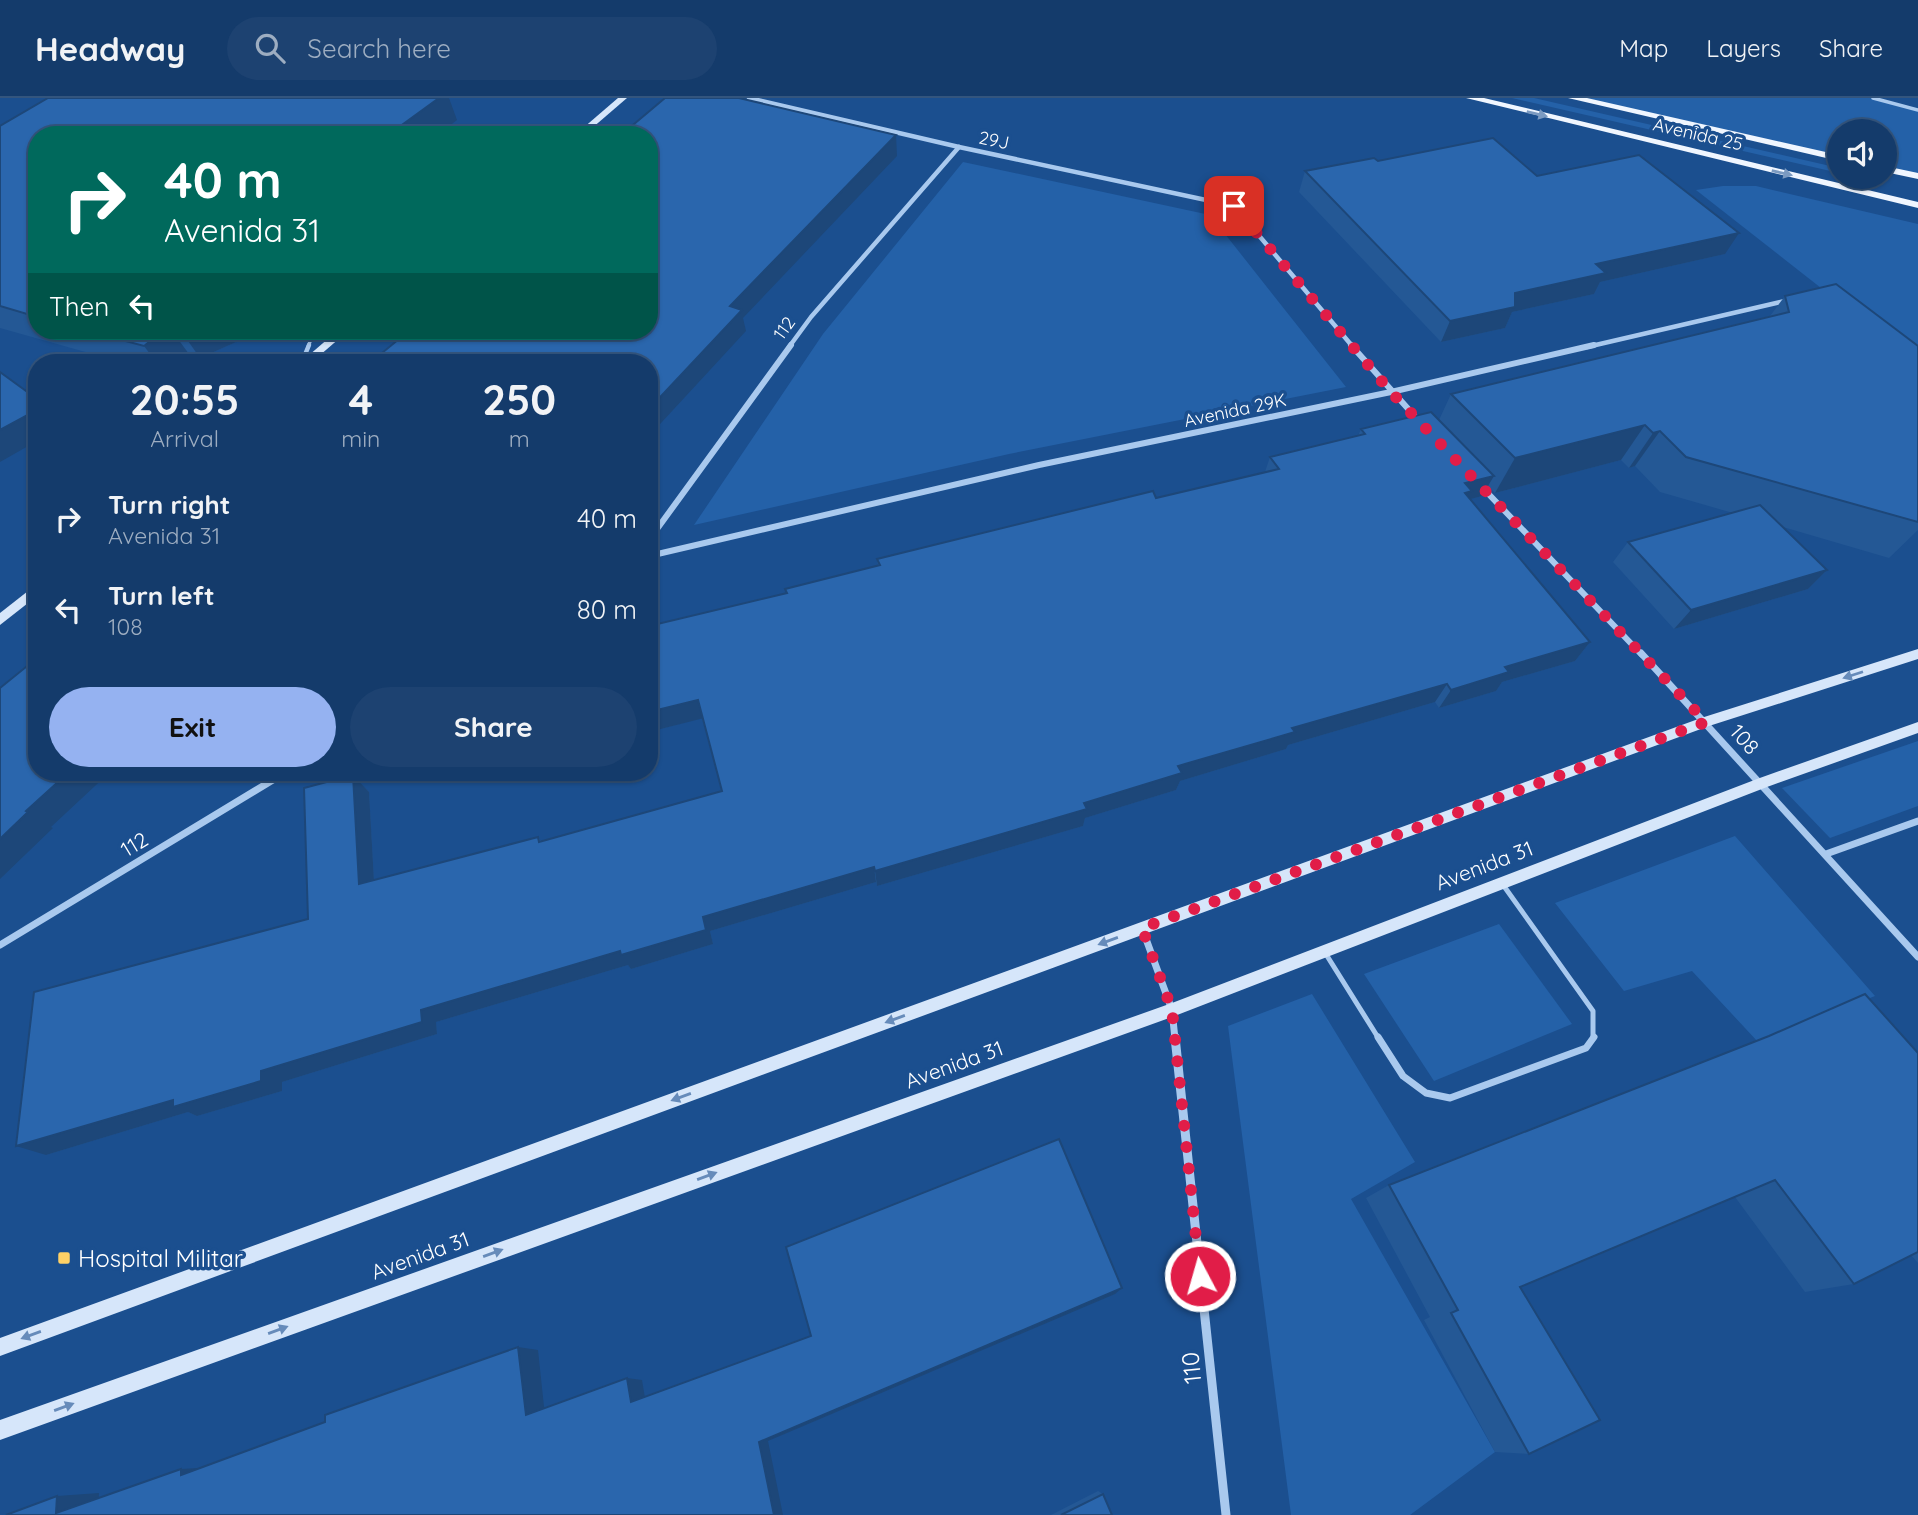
<!DOCTYPE html>
<html lang="en">
<head>
<meta charset="utf-8">
<style>
  body { margin:0; font-family:Quicksand,sans-serif; background:#1d4271; color:#f1f3f6; height:100vh; display:flex; flex-direction:column; font-size:26px; white-space:nowrap }
  * { box-sizing:border-box; margin:0 }
  p { font-size:23px; color:#9dadc1 }
  .icon { flex:none; width:38px; height:38px; fill:none; stroke:currentColor; stroke-width:2; stroke-linecap:round; stroke-linejoin:round }
  .map { position:relative; flex:1; overflow:hidden }
  .side { position:absolute; left:28px; top:256px; width:630px; height:427px; display:flex; flex-direction:column; background:#143b6b; border-radius:28px; box-shadow:0 2px 5px #0004,0 0 0 2px #33557e }
  .side>* { flex:none }
  .hud { position:absolute; left:28px; top:28px; width:630px; height:214px; border-radius:28px; box-shadow:0 2px 5px #0004,0 0 0 2px #33557e; background:#00695c; color:#fff; overflow:hidden }
  .controls { position:absolute; left:1827px; top:21px; display:grid; gap:14px }
  .controls a { display:grid; place-items:center; width:70px; height:70px; border-radius:50%; background:#143b6b; box-shadow:0 2px 5px #0004,0 0 0 2px #33557e; font-size:35px }
  .pin { position:absolute; display:grid; place-items:center; width:60px; height:60px; color:#fff; margin:-30px; border-radius:14px; box-shadow:0 4px 10px #0006 }
  .me { position:absolute; width:77px; margin:-38px; rotate:354deg; stroke-linejoin:round; filter:drop-shadow(0 0 5px #0008) }
  .turn { display:flex; align-items:center; gap:24px; height:147px; padding:0 21px; font-size:32px }
  .turn .icon { width:91px; height:91px; stroke-width:2.5 }
  .turn b { display:block; font-size:49px; line-height:60px }
  .then { display:flex; align-items:center; height:66px; padding:0 21px; background:#0003; gap:14px; font-size:26px }
  .eta { display:flex; justify-content:space-evenly; align-items:center; height:119px; text-align:center }
  .eta b { font-size:42px; font-weight:800; line-height:49px }
  .button { display:flex; gap:14px; margin-top:auto; padding:14px 21px }
  .button a { flex:1; height:80px; border-radius:42px; background:#95b2f1; color:#111; font-size:28px; font-weight:800; line-height:80px; text-align:center }
  .button a+a { background:#1d4271; color:#f1f3f6 }
  ul { padding:0; list-style:none }
  li { display:flex; align-items:center; gap:21px; height:91px; padding:0 21px }
  li div { flex:1 }
  li b { display:block; font-size:26px }
  li em { font-style:normal }
  header { display:flex; align-items:center; gap:42px; box-sizing:border-box; height:98px; padding:0 35px; background:#143b6b; border-bottom:2px solid #33557e }
  header strong { font-size:33px }
  nav { display:flex; gap:38px; margin-inline-start:auto; font-size:24px }
  .search { width:490px; height:63px; background:#1d4271; display:flex; align-items:center; gap:18px; box-sizing:border-box; padding:0 24px; border-radius:38px; color:#9dadc1; font-size:26px }
  .map>svg:first-child { display:block }
</style>
</head>
<body>
<header>
<strong>Headway</strong>
<div class="search"><svg class="icon" aria-label="search" viewBox="0 0 24 24"><circle cx="10" cy="10" r="6"/><path d="M15 15l6 6"/></svg>Search here</div>
<nav><a>Map</a><a>Layers</a><a>Share</a></nav>
</header>
<div class="map">
<svg width="1918" height="1417" viewBox="0 0 1918 1417">
  <rect width="100%" height="100%" fill="#1b4f8f"/>
  <g fill="#2461a8">
    <path d="M1512,0h22l305,70v5z"/>
    <path d="M1573,0h300l45,12v66l-33,-7v-38h-46v27z"/>
    <path d="M963,64l247,53 136,172 -337,67 -315,71 129,-191z"/>
    <path d="M1723,88h33l162,38v140l-222,-174z"/>
    <path d="M1918,643v65l-88,32 -48,-50z"/>
    <path d="M1735,738l140,160 -117,46 -66,-71 -68,20 -69,-88z"/>
    <path d="M1499,826l73,100 -138,57 -70,-107z"/>
    <path d="M1312,896l103,168 -64,37 144,253 -85,63h-119l-63,-489z"/>
  </g>
  <g fill="none" stroke-linecap="round" stroke-linejoin="round">
    <g stroke="#a9c9ee" stroke-width="3.5">
      <path d="M1873,0l45,12"/>
      <path d="M308,249l6,-16"/>
    </g>
    <path stroke="#a9c9ee" stroke-width="4.5" d="M302,264l7,-17"/>
    <g stroke="#a9c9ee" stroke-width="5">
      <path d="M1501,784l92,129v28"/>
      <path d="M1324,853l55,88"/>
    </g>
    <path stroke="#a9c9ee" stroke-width="7" d="M1378,939l25,39 23,17 24,5 136,-50 8,-11"/>
    <g stroke="#a9c9ee" stroke-width="4.5">
      <path d="M749,0l210,49 275,59 119,141"/>
      <path d="M789,249l22,-30 148,-170"/>
      <path d="M1587,249l202,-47"/>
    </g>
    <g stroke="#a9c9ee" stroke-width="6">
      <path d="M1351,247l68,76"/>
      <path d="M1480,387l162,170"/>
      <path d="M649,442l142,-195"/>
      <path d="M649,458l390,-91 352,-73 203,-47"/>
    </g>
    <g stroke="#a9c9ee" stroke-width="7">
      <path d="M1641,555l277,304"/>
      <path d="M1826,756l92,-33"/>
      <path d="M1142,830l30,82 3,29"/>
      <path d="M0,847l286,-173"/>
    </g>
    <path stroke="#a9c9ee" stroke-width="9" d="M1175,939l51,478"/>
    <g fill="#d6e6fa" fill-rule="evenodd">
      <path d="M618,0h9l-43,37h-9z"/>
      <path d="M337,233h11l-36,31h-11z"/>
      <path d="M37,486v12l-37,29v-12z"/>
      <path d="M1918,551v10l-209,67 -1709,630v-18l1701,-620z"/>
      <path d="M1918,624v11l-151,54 -595,230 -1172,423v-20l1172,-417 585,-224z"/>
    </g>
    <g fill="#f0f6ff" fill-rule="evenodd">
      <path d="M1466,0h18l434,104v6z"/>
      <path d="M1568,0h19l252,57v6z"/>
      <path d="M1885,68l33,7v6l-33,-7z"/>
    </g>
  </g>
  <g fill="#245895">
    <path d="M457,22l-420,15v196h224l-61,27 -11,-4 -9,8h-59l-121,-34v-202z"/>
    <path d="M1378,63l159,15 188,78 -125,28 -6,12 -82,18 -7,16 -64,14 -142,-150 6,-21z"/>
    <path d="M1785,198l133,50v184l-29,28 -106,-31 44,43 -19,19 -134,40 -61,-67 15,-20 105,-29 -73,-21 -25,-26 -6,2 -8,-8 -126,33 -7,-7 -6,10 -12,3 120,143 -15,19 -73,21 -6,9 -57,17 -4,-6 -147,43 -2,4 -106,32 -4,9 -91,28 -2,8 -206,60 -1,-4 -166,49 3,13 -82,25 -3,-4 -192,57 1,12 -155,48v9l-85,25 -9,-4 -142,43 262,-236 45,-144 16,17 5,88 164,-43 3,4 181,-50 -20,-73 -53,14v-106l137,-32 92,-28 -1,-7 279,-61 109,-26 5,-15 88,-21 3,-7 78,-9 12,-26 319,-78z"/>
    <path d="M1918,955v210l-7,-8 -57,29 -49,8 -70,-95 -215,90 9,167 -34,-2 -71,-132 6,-3 -64,-119 23,-13z"/>
    <path d="M1098,1393l5,3 9,21h-61z"/>
  </g>
  <g fill="#1d4779">
    <path d="M439,0h10l8,22 -19,15h-50z"/>
    <path d="M896,37l1,21 -154,162 3,13 -97,105v-27l81,-103z"/>
    <path d="M1739,135l-14,21 -125,28 -6,12 -82,18 -7,16 -64,14 9,-21 65,-28 81,-29z"/>
    <path d="M163,233h9l17,23 -9,8h-24l-12,-16z"/>
    <path d="M181,233h80l-61,27z"/>
    <path d="M37,312v31l-37,21v-32z"/>
    <path d="M1645,327l-24,35 -126,33 20,-35z"/>
    <path d="M1660,333l-25,35 -6,2 24,-35z"/>
    <path d="M1494,378l-12,20 -15,4 -6,11 4,-28z"/>
    <path d="M1827,472l-19,19 -134,40 17,-19z"/>
    <path d="M1590,544l-15,19 -73,21 -6,9 -57,17 12,-18 54,-23z"/>
    <path d="M1447,586l-12,18 -147,43 -2,4 -106,32 -4,9 -91,28 -2,8 -206,60 -2,-15 303,-105 114,-38z"/>
    <path d="M698,602l6,18 -55,14v-20z"/>
    <path d="M69,674h41l-59,55 2,1 -53,51v-40l26,-28z"/>
    <path d="M353,677l16,17 6,107 -16,-15z"/>
    <path d="M874,769l2,15 -166,49 3,13 -82,25 -3,-4 -192,57 1,12 -155,48v9l-85,25 -9,-4 -142,43 -30,-9 245,-75 160,-61 282,-93z"/>
    <path d="M1122,1190l-7,6 -347,147 15,74h-9l-15,-73z"/>
    <path d="M518,1249l20,3 7,66 -19,-1z"/>
    <path d="M627,1280l15,2 4,24 -15,-2z"/>
    <path d="M216,1369l-35,8v-6z"/>
    <path d="M99,1395l-1,16 -42,4 1,-17z"/>
  </g>
  <g fill="#2a66ad" stroke="#1d4779" stroke-width="2">
    <path d="M48,0h391l-51,37h-351v182l-37,-11v-180z"/>
    <path d="M665,0h74l157,37 -166,171 12,4 -93,99v-47h-278l28,-23 6,2 12,-10h232v-196h-28z"/>
    <path d="M1493,40l44,38 102,-21 100,78 -143,31 10,9 -91,20v14l-65,14 -145,-150 69,-13 4,3z"/>
    <path d="M1836,186l82,62v176l-232,-65 -26,-26 -7,2 -8,-8 -130,33 -64,-64 338,-82 -4,-16z"/>
    <path d="M88,233h75l-19,15z"/>
    <path d="M0,274l37,27v11l-37,20z"/>
    <path d="M1431,314l63,64 -29,7 7,8 -7,2 125,149 -85,25 4,5 -58,18 -4,-6 -155,44 3,4 -117,34 4,7 -98,30 3,6 -212,62 -1,-4 -171,50 3,13 -85,25 -1,-4 -199,59 1,12 -161,49v10l-88,26v-7l-157,46 18,-154 274,-73 -4,-131 49,-13 6,109 179,-47 1,5 183,-51 -24,-91 -49,12v-86l138,-33 -2,-4 95,-24 -3,-6 276,-68 3,7 123,-29 -9,-12 95,-23 -4,-5z"/>
    <path d="M1760,407l67,65 -136,40 -63,-68z"/>
    <path d="M37,560v114h32l-43,39 2,1 -28,27v-151z"/>
    <path d="M1865,896l53,59v199l-64,32 -79,-104 -255,107 80,133 -71,34 -78,-141 7,-3 -69,-125 380,-149z"/>
    <path d="M1059,1041l63,149 -363,154 15,73h-768l51,-19 -1,17 125,-44v6l144,-53v-7l193,-68 8,68 101,-37 4,24 180,-66 -25,-89z"/>
    <path d="M1103,1396l9,21h-51z"/>
  </g>
  <defs><path id="oneway-solid" d="M-6-.8H1V-3.2L6.5 0L1 3.2V.8H-6Z" transform="scale(1.75)"/></defs>
  <g fill="#7b9ac1">
    <use href="#oneway-solid" transform="translate(1537 16) rotate(13)"/>
    <use href="#oneway-solid" transform="translate(1782 75) rotate(13)"/>
  </g>
  <g fill="#668bba">
    <use href="#oneway-solid" transform="translate(1853 577) rotate(162)"/>
    <use href="#oneway-solid" transform="translate(1108 843) rotate(160)"/>
    <use href="#oneway-solid" transform="translate(895 921) rotate(160)"/>
    <use href="#oneway-solid" transform="translate(681 999) rotate(160)"/>
    <use href="#oneway-solid" transform="translate(707 1078) rotate(-20)"/>
    <use href="#oneway-solid" transform="translate(493 1155) rotate(-20)"/>
    <use href="#oneway-solid" transform="translate(278 1232) rotate(-20)"/>
    <use href="#oneway-solid" transform="translate(31 1237) rotate(160)"/>
    <use href="#oneway-solid" transform="translate(64 1309) rotate(-20)"/>
  </g>
  <g fill="none" stroke-linecap="round" stroke-linejoin="round">
    <path stroke="#e11d48" stroke-width="12" stroke-dasharray="0 21.6" d="M1200,1178l-28,-266 -30,-82 564,-206 -315,-330 -157,-186"/>
  </g>
  <rect fill="#ffd166" stroke="#1b4f8f" stroke-width="2.5" x="57" y="1153" width="14" height="14" rx="3.5"/>
  <g text-anchor="middle" dominant-baseline="central" stroke-width="7" stroke-linejoin="round" paint-order="stroke">
    <g font-size="18" fill="#fff" stroke="#1b4f8f">
      <text transform="translate(1698 36) rotate(13)">Avenida 25</text>
      <text transform="translate(994 42) rotate(12)">29J</text>
      <text transform="translate(784 230) rotate(-54)">112</text>
      <text transform="translate(1235 312) rotate(-12)">Avenida 29K</text>
    </g>
    <g font-size="21" fill="#fff" stroke="#1b4f8f">
      <text transform="translate(1745 641) rotate(48)">108</text>
      <text transform="translate(134 746) rotate(-31)">112</text>
      <text transform="translate(1484 767) rotate(-21)">Avenida 31</text>
      <text transform="translate(954 966) rotate(-20)">Avenida 31</text>
      <text transform="translate(420 1157) rotate(-20)">Avenida 31</text>
    </g>
    <g font-size="24" fill="#fff" stroke="#1b4f8f" text-anchor="start">
      <text x="78" y="1160">Hospital Militar</text>
    </g>
    <g font-size="24" fill="#fff" stroke="#1b4f8f">
      <text transform="translate(1191 1270) rotate(-96)">110</text>
    </g>
  </g>
</svg>
<div class="controls">
<a><svg class="icon" aria-label="sound" viewBox="0 0 24 24"><path d="M4 9h4l5-4v14l-5-4H4zM17 9q2 3 0 6"/></svg></a>
</div>
<div class="pin" style="left:1234px;top:108px;background:#d93025"><svg class="icon" aria-label="arrive" viewBox="0 0 24 24"><path d="M6 21V4h12l-3 4 3 4H6"/></svg></div>
<svg class="me" style="left:1200px;top:1178px" viewBox="-20 -20 40 40"><circle r="17" fill="#e11d48" stroke="#fff" stroke-width="3"/><path d="M0-11L8 9 0 5-8 9z" fill="#fff"/></svg>
<div class="hud">
<div class="turn"><svg class="icon" aria-label="right" viewBox="0 0 24 24"><path d="M7 20v-9h11M14 6l5 5-5 5"/></svg><div><b>40 m</b>Avenida 31</div></div>
<div class="then">Then<svg class="icon" aria-label="left" viewBox="0 0 24 24"><path d="M17 20v-9H6M10 6l-5 5 5 5"/></svg></div>
</div>
<section class="side">
<div class="eta">
<div><b>20:55</b><p>Arrival</p></div>
<div><b>4</b><p>min</p></div>
<div><b>250</b><p>m</p></div>
</div>
<ul>
<li><svg class="icon" aria-label="right" viewBox="0 0 24 24"><path d="M7 20v-9h11M14 6l5 5-5 5"/></svg><div><b>Turn right</b><p>Avenida 31</p></div><em>40 m</em></li>
<li><svg class="icon" aria-label="left" viewBox="0 0 24 24"><path d="M17 20v-9H6M10 6l-5 5 5 5"/></svg><div><b>Turn left</b><p>108</p></div><em>80 m</em></li>
</ul>
<div class="button"><a>Exit</a><a>Share</a></div>
</section>
</div>
</body>
</html>
